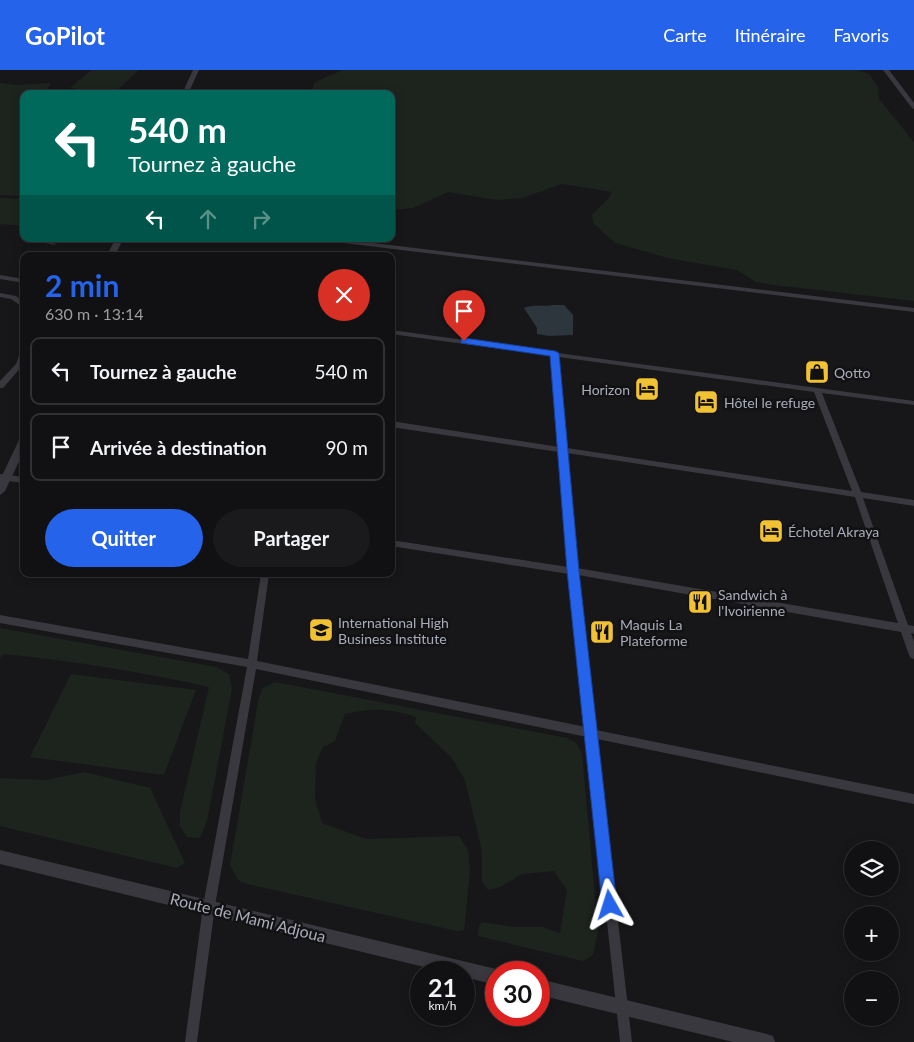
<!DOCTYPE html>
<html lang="fr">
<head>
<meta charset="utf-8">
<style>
  body { margin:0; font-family:Lato,sans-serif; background:#1a1a1c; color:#f1f3f6; height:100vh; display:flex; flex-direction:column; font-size:19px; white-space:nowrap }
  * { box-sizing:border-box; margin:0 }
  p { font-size:16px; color:#9c9da0 }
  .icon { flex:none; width:28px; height:28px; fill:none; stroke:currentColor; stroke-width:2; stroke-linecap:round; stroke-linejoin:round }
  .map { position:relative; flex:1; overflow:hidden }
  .drawer { position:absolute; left:20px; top:182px; width:375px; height:325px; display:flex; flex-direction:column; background:#111113; border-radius:10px; box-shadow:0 2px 12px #0003,0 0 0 1px #303133 }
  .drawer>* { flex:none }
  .banner { position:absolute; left:20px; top:20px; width:375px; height:152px; border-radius:10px; box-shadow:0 2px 12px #0003,0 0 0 1px #303133; background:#00695c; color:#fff; overflow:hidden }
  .buttons { position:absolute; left:844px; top:771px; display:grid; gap:10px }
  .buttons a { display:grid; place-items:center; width:55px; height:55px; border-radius:50%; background:#111113; box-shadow:0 2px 12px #0003,0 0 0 1px #303133; font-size:25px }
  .speed { position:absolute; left:410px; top:891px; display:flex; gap:10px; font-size:25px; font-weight:700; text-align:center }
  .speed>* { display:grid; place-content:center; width:65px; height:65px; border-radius:50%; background:#111113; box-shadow:0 2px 12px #0003,0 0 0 1px #303133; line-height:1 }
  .speed small { font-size:12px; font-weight:400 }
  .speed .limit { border:8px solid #d22; background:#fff; color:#111 }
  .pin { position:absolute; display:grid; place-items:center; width:42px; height:42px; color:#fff; margin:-51px -21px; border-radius:50% 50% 50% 0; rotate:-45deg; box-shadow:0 0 5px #0007 }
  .pin .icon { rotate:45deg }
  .me { position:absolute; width:55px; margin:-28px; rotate:354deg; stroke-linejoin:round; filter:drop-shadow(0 0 4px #0008) }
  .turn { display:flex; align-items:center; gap:18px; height:105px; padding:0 25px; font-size:22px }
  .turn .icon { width:65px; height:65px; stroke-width:2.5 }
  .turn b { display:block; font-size:35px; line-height:42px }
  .lanes { display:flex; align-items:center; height:48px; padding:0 25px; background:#0003; justify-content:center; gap:25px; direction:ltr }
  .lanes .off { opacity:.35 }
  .round { display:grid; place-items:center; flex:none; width:52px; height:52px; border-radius:26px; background:#1a1a1c }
  .overview { display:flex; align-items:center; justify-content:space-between; height:85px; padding:0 25px }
  h1 { font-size:30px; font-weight:700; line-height:38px; color:#2563eb }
  .primary-button { display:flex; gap:10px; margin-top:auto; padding:10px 25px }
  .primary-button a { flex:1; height:58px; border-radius:30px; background:#2563eb; color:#fff; font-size:20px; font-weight:700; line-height:58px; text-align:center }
  .primary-button a+a { background:#1a1a1c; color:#f1f3f6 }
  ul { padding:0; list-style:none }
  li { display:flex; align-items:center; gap:15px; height:68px; margin:0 10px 8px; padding:0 15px; border:2px solid #303133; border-radius:10px }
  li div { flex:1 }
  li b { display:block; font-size:19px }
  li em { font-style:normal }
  header { display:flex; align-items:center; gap:30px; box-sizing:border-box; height:70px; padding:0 25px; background:#2563eb; color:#fff }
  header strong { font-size:24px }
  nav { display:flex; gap:28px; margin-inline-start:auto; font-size:18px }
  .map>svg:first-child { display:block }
</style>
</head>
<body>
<header>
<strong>GoPilot</strong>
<nav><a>Carte</a><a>Itinéraire</a><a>Favoris</a></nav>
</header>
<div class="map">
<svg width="914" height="972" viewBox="0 0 914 972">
  <rect width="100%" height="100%" fill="#171719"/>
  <g fill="#1d241e">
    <path d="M92,0h47l-25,23 -44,-5z"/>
    <path d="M343,0h515l11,4 9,13 1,12 35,43v159l-140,-16 -18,-3 -19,-12 -69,-12 -53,-15 -21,-19 -2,-9 17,-17 3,-6 -50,-8 -40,14 -25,2 -49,-8 -35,16 -22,2v-116h-81l5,-12z"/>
    <path d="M51,13l-6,11h-21v102l-24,-1v-112l16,2z"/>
    <path d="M0,128l24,1v27l-24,-2z"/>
    <path d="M0,558l216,39 13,7 3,15 -25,132 -7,17 -13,-1 -7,-11v-14l29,-125c-67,-15 -136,-26 -205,-33l-4,4z"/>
    <path d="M71,604l125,16 -32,85 -134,-18z"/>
    <path d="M275,612l292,56 9,5 6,10 16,178 -5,24 -10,6 -105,-25 1,-10 3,-4 32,5h28l18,6 7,-43 -13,-19 -32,3 -22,13 -12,3 -6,-8v-31l-17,-71 -14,-23 -36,-34 1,-6c-27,-9 -43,-9 -71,-3l-10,27 -12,6 -7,16 -1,36 7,24 44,16 93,-3 9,14 2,20 -6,60 -7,1 -210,-47 -9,-4 -8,-15 29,-168 4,-9z"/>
    <path d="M84,702l66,16 35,75 -8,5 -177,-42v-48l46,2z"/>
  </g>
  <path fill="#2d353d" d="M553,235h11l9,10v20l-24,1 -12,-2v-6l-13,-20c9,-4 19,-1 29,-3z"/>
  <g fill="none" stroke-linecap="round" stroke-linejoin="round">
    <g fill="#38383e" fill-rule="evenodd">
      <path d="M324,169h16l574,69v4l-587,-71z"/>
      <path d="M0,205l24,4v4l-24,-4z"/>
      <path d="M0,223l16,3 8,6v6l-13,-9 -11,-2z"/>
      <path d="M391,260l161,22 3,-1 3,2 356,48v4l-92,-12 39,99 53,8v6l-51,-8 45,127 6,1v8l-3,-1 3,8v18l-3,-1 -2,-3 -8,-23 -323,-57 18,155 318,64v10l-317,-65 35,303h-12l-33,-305 -331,-68 -41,237 -18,136h-12l18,-136 44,-239 -247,-44v-8l248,44 13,-85h8l-12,87 329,66 -17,-153 -178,-28v-6l177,27 -9,-115 -168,-25v-6l168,26 -7,-91 -161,-22zM559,287l255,35 38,99 -285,-43zM567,383l288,44 43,126 -321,-55z"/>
      <path d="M22,277h2l-1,18 -20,23h-3v-7l16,-17z"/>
      <path d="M0,404l24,3v6l-24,-3z"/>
    </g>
    <g fill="#38383e" fill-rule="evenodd">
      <path d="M193,0h6l-11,24h-6z"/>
      <path d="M883,0h6l25,33v6l-2,-1z"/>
      <path d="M115,169h8l-8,17h-8z"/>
      <path d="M24,367v14l-19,40 -5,4v-15l19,-40z"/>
      <path d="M0,780l496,119 6,3h-6v13l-32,-8v-5h-19l-445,-108z"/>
      <path d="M539,909l228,55 6,2 2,6h-42l-194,-47z"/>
    </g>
  </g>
  <path fill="#333337" d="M60,169l-5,6 -10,-2 -1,-3z"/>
  <path fill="#222225" d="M56,169h4l-5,6 -2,-3z"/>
  <path fill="#404045" stroke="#505157" d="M45,169h11l-3,3 -9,-2z"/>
  <path fill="#2563eb" stroke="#184099" d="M464,268l91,13 4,2 20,218 38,334 -2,6 -5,2 -6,-2 -2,-6 -35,-334 -17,-215 -89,-13v-4z"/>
  <defs>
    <symbol id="shop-square" viewBox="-11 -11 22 22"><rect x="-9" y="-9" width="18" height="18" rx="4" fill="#f2c235" stroke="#121214"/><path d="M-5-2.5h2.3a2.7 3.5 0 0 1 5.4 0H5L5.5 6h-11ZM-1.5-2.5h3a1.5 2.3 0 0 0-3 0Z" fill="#111"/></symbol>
    <symbol id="hotel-square" viewBox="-11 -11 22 22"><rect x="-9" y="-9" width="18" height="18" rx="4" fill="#f2c235" stroke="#121214"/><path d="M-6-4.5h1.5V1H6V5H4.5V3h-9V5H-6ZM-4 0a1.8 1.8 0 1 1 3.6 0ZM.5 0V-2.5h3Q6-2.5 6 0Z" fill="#111"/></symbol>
    <symbol id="restaurant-square" viewBox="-11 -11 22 22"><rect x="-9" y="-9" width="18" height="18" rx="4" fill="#f2c235" stroke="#121214"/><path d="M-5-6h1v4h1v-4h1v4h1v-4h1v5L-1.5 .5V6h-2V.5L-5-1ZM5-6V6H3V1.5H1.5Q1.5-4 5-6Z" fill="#111"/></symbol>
    <symbol id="university-square" viewBox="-11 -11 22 22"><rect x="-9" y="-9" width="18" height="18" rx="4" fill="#f2c235" stroke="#121214"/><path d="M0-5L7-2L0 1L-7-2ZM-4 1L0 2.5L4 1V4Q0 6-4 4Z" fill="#111"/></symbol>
  </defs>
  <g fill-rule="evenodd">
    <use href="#shop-square" x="803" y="288" width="28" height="28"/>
    <use href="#hotel-square" x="633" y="305" width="28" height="28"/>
    <use href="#hotel-square" x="692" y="318" width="28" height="28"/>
    <use href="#hotel-square" x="757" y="447" width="28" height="28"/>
    <use href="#restaurant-square" x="686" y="518" width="28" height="28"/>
    <use href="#university-square" x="307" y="546" width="28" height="28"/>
    <use href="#restaurant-square" x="588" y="548" width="28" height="28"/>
  </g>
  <g text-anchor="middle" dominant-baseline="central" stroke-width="5" stroke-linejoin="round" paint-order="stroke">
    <g font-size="14" fill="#a9adb9" stroke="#121214" text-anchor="start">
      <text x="834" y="302">Qotto</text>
      <text x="630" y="319" text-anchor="end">Horizon</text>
      <text x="724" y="332">Hôtel le refuge</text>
      <text x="788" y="461">Échotel Akraya</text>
      <text x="718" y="524">Sandwich à<tspan x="718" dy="16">l'Ivoirienne</tspan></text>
      <text x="338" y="552">International High<tspan x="338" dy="16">Business Institute</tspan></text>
      <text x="620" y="554">Maquis La<tspan x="620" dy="16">Plateforme</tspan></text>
    </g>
    <g font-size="16" fill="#a9adb9" stroke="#121214">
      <text transform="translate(248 847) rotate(14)">Route de Mami Adjoua</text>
    </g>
  </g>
</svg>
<div class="buttons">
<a><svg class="icon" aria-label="layers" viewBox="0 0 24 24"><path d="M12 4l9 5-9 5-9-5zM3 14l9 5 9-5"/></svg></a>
<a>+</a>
<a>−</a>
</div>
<div class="speed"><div>21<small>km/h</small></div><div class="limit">30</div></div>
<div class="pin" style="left:464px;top:271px;background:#d93025"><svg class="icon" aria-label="arrive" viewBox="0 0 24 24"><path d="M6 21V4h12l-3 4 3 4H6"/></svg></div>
<svg class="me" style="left:610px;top:835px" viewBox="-20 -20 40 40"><path d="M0-17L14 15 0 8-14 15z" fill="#2563eb" stroke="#fff" stroke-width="4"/></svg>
<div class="banner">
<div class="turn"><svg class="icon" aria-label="left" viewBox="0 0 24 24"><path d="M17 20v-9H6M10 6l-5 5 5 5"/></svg><div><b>540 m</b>Tournez à gauche</div></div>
<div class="lanes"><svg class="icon" aria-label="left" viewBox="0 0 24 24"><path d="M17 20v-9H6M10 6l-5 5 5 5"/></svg><svg class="icon off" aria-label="ahead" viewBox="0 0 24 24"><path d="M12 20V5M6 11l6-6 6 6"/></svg><svg class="icon off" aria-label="right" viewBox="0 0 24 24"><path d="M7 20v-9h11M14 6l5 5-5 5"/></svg></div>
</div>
<section class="drawer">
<div class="overview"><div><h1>2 min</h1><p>630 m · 13:14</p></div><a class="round" style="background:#d93025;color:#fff"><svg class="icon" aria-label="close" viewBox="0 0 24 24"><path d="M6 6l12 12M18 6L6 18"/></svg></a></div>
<ul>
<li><svg class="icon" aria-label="left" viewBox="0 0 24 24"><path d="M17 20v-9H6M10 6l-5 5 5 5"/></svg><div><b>Tournez à gauche</b></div><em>540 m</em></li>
<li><svg class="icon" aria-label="arrive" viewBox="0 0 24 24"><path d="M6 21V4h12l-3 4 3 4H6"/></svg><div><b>Arrivée à destination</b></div><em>90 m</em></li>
</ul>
<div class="primary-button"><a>Quitter</a><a>Partager</a></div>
</section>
</div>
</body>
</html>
